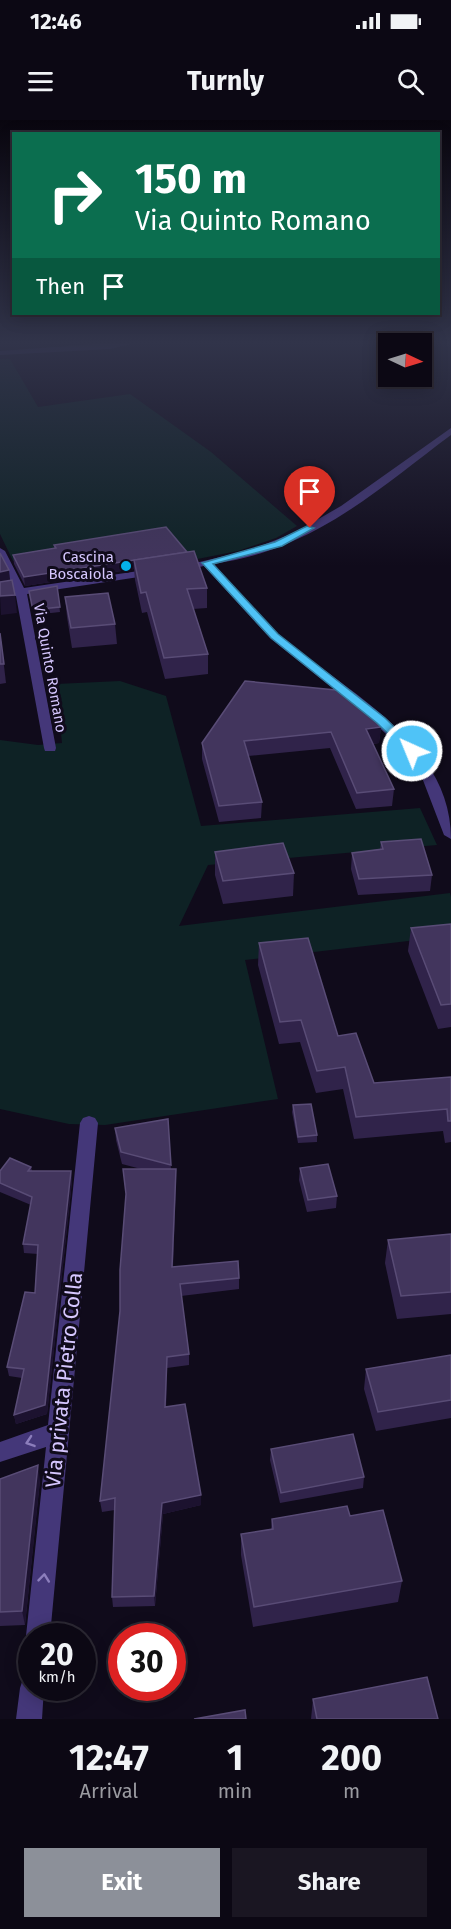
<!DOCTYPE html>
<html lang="en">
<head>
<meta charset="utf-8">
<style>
  body { margin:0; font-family:"Fira Sans",sans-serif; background:#1a1622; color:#f1f3f6; height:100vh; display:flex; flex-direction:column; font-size:22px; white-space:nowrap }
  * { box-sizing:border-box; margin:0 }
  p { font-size:20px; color:#9a9aa0 }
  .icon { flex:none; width:33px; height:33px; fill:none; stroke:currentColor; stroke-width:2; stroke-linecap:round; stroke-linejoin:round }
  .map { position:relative; height:1599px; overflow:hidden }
  .panel { display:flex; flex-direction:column; background:#0c0814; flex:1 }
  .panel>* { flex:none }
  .top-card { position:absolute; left:12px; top:12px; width:428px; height:183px; border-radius:0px; box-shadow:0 3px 15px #0003,0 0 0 2px #2c2934; background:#0b6e4f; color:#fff; overflow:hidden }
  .needle { width:39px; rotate:94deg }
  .tools { position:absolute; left:378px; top:213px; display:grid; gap:12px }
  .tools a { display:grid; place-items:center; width:54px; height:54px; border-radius:0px; background:#0c0814; box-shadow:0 3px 15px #0003,0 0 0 2px #2c2934; font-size:30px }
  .speed { position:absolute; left:18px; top:1503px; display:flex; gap:12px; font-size:30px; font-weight:700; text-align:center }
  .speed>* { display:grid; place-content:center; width:78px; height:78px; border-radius:50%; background:#0c0814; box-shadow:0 3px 15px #0003,0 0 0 2px #2c2934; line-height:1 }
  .speed small { font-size:15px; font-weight:400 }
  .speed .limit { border:9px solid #d22; background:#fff; color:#111 }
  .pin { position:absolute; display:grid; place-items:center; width:51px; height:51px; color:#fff; margin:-62px -26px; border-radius:50% 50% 50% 0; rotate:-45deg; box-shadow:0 0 6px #0007 }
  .pin .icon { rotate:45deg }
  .me { position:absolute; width:66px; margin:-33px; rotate:316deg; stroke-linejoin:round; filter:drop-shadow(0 0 4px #0008) }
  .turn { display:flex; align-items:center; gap:21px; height:126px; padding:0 24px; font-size:27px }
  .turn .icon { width:78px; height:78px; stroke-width:2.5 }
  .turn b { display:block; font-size:42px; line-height:51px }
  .then { display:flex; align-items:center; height:57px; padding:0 24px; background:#0003; gap:12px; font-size:22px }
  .eta { display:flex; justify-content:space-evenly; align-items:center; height:102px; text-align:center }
  .eta b { font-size:36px; font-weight:700; line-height:42px }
  .primary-button { display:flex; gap:12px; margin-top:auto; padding:12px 24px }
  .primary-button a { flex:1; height:69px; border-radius:0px; background:#8c9099; color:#fff; font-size:24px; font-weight:700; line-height:69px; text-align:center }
  .primary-button a+a { background:#1a1622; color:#f1f3f6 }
  .status { display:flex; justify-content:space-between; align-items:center; height:42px; padding:0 30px; background:#0c0814; direction:ltr }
  .status svg { height:16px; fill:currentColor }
  header { display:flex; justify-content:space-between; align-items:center; height:78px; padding:0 24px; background:#0c0814; font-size:27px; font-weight:700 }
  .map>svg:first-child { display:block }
</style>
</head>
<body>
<div class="status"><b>12:46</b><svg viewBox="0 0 49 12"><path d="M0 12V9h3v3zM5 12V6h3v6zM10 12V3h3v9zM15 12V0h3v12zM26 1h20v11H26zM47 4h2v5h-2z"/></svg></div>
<header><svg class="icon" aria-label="menu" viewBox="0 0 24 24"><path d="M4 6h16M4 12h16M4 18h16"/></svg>Turnly<svg class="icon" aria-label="search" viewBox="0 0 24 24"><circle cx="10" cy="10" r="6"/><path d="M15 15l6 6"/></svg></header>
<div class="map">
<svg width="451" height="1599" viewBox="0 0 451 1599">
  <rect width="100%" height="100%" fill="#100b1b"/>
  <g fill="#0e2225">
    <path d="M0,239h10l28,48 92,-13 81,58 86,74 -21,12 -38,13 -51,10 -132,-7 -42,7 -13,-27z"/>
    <path d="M120,561l46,15 35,130 219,-18 17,37 -229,20 -29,61 271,-33 1,4v39l-206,24 33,139 -173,26 -36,-1 -69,-15v-369l38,5 24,-2 -6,-59z"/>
  </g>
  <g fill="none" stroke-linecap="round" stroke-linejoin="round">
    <g fill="#443779" fill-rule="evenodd">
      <path d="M122,222h17l-29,7 -110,6v-4z"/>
      <path d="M451,308v7c-54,40 -107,87 -170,111 -21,9 -44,14 -67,18 21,24 42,50 65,71 65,56 172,106 172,204l-7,-4 -23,-60 -14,-21 -42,-40 -95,-76 -66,-72 -25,5 -5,-3 76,-18 46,-18 45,-26z"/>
      <path d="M0,428l5,3 19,37 128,-19 5,3 -5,3 -125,19 29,154 -1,3h-10l-1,-3 -28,-152 -16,2v-6l14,-2 -14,-29z"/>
      <path d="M89,996l6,2 3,5 -48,513h-18v9l-6,-9 20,-189 -46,15v-20l48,-17 32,-302 3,-5z"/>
      <path d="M32,1556v12h12l-2,31h-26l4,-31 3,-9z"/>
    </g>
  </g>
  <g fill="#30234a">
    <path d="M166,407l41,61v20l-14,1 15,45v20l-43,5 -18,-67 -5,1 -7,-33 -1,-11 -109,17 -11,-22 -1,-9 41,-7v-3z"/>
    <path d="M57,466l3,26 -18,2 -1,-3h-8l-3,-15z"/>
    <path d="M65,477l50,27 2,20 -45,4 -5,-31z"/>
    <path d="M0,512l6,51 -6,1z"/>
    <path d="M381,607l-2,16 -6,1 21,45 -2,17 -36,3 -26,-61 -82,8 14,46 -1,16 -42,4 -17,-63v-16z"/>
    <path d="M381,722l51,33 -2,16 -72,4 -7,-26 1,-16 28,-4z"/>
    <path d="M215,732l79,21 -1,23 -70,8 -8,-29z"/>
    <path d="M451,804v103l-13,2 -30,-78 3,-23z"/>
    <path d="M259,823l79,93 36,47 77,-6v65l-6,1 -2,-12 -89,8 -11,-50 -27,4 -16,-51 -21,2 -21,-79z"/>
    <path d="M293,985l24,30v7l-19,1 -6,-31z"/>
    <path d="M168,999l3,50 5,12 -3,86 66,11v11l-58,7 8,58v11l-22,3 -1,39 35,88v10l-38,9 -8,92 -42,1 -1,-10 3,-87 -13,2 -2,-11 41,-332 -19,-5 -6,-24 -1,-12z"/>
    <path d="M31,1047l1,4h39l1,10 -25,233 -31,10 -2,-9 8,-37 -13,-2 -2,-9 28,-74 3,-39 -14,-1 -1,-9 8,-39 -31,-13v-21z"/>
    <path d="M300,1048l37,28 -1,12 -29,4 -8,-32z"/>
    <path d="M451,1114v80l-54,5 -12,-56 3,-23z"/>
    <path d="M451,1235v63l-75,13 -12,-42 2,-20z"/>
    <path d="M271,1329l93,28 -1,11 -83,15 -10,-43z"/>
    <path d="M0,1359l40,1 -15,145 -25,1z"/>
    <path d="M350,1396l52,65 -4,21 -145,25 -12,-72v-21l30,-5 1,-10z"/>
    <path d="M313,1579l125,20h-127z"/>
  </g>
  <g fill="#1c122f">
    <path d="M134,440v9l-109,17 -1,-9z"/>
    <path d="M9,450l2,18 -11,2v-18z"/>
    <path d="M15,475l2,18 -16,2 -1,-19z"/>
    <path d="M41,485v6h-8l-1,-5z"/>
    <path d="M381,607l-2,16 -14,2 1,-16z"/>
    <path d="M176,1049v12l-4,97v-11z"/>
    <path d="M71,1051l1,10 -25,233 -31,10 -2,-9z"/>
    <path d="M167,1237v11l-1,50 -1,-11z"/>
    <path d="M38,1345l2,15 -15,145 -3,-14z"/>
    <path d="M201,1375v10l-38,9 -8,92 -1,-10 8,-93z"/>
  </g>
  <g fill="#42355d" stroke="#594c76" stroke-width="1.5">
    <path d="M166,407l21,25 -163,25 -11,-22 43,-7 -2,-3z"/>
    <path d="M194,431l13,37 -20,1 21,65 -44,4 -18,-66 -5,1 -7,-33z"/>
    <path d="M0,433l9,17 -9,2z"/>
    <path d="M12,460l3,15 -15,1v-14z"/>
    <path d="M57,466l3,21 -19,2v-4l-9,1 -3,-15z"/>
    <path d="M108,473l7,31 -44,4 -6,-31z"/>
    <path d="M0,513l4,31h-4z"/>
    <path d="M245,561l101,10 35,36 -15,2 28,60 -37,4 -26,-61 -87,9 18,61 -43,4 -17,-63z"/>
    <path d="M421,719l11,36 -73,4 -7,-26 31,-4 -2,-7z"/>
    <path d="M283,723l11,30 -71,8 -8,-29z"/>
    <path d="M451,804v80l-10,1 -30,-77z"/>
    <path d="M308,818l30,98 18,-3 18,50 77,-6v44h-3l-1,-12 -91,8 -11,-50 -28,4 -16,-51 -21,2 -21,-79z"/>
    <path d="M311,984l6,31 -19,2 -5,-32z"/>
    <path d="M168,999l3,46 -50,-13 -6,-24z"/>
    <path d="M10,1038l21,9 -3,4h43l-26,234 -31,10 10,-46 -17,-2 18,-75 10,1 3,-48 -15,-1 9,-47 -32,-14v-12z"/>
    <path d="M328,1044l9,32 -29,4 -8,-32z"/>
    <path d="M123,1049h53l-4,98 66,-6 1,17 -59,6 9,70 -22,3 -2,50 20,-3 16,91 -39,8 -8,93 -42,1 3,-99 -15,3 20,-190v-41l6,-76z"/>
    <path d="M451,1114v58l-50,4 -13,-56z"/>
    <path d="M451,1235v45l-73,12 -12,-43z"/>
    <path d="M353,1314l11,43 -83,16 -10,-44z"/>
    <path d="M38,1345l-16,146 -22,1v-133z"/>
    <path d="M347,1386l3,10 33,-6 19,71 -148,26 -13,-73 32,-5 -1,-10z"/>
    <path d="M427,1557l11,42h-121l-4,-20z"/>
    <path d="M245,1590l1,9h-52z"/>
  </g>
  <defs><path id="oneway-chevron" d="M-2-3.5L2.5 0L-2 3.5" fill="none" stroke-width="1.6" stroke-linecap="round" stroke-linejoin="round" transform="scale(1.5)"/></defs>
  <g stroke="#8c7ebc">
    <use href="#oneway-chevron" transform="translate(30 1322) rotate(161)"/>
    <use href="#oneway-chevron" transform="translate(44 1458) rotate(-84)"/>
  </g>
  <linearGradient id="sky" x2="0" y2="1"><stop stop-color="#09060f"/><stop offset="0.5" stop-color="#31344a"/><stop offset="1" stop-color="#31344a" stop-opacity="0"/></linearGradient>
  <rect width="451" height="446" fill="url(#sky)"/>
  <path fill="#4fc3f7" stroke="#337fa1" stroke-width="1.5" d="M307,406l7,2 -32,18 -69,18 65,70 107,84 31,30v5h-8l-31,-30 -106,-85 -69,-75 73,-21z"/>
  <circle fill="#04b1ec" stroke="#100b1b" stroke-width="2" cx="126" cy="446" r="6"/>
  <g text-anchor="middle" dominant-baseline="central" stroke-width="6" stroke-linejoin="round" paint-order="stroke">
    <g font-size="15" fill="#d5c6fe" stroke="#100b1b" text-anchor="end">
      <text x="114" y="437">Cascina<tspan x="114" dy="17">Boscaiola</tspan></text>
    </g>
    <g font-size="15" fill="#d5c6fe" stroke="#100b1b">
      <text transform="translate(50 548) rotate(80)">Via Quinto Romano</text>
    </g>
    <g font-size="21" fill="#d5c6fe" stroke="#100b1b">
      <text transform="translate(64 1260) rotate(-84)">Via privata Pietro Colla</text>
    </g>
  </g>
</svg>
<div class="tools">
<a><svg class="needle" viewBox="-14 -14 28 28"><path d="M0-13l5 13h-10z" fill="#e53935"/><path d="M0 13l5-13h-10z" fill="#9a9aa0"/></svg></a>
</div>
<div class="speed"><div>20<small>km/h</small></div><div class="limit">30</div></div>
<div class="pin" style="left:310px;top:408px;background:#d93025"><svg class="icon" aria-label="arrive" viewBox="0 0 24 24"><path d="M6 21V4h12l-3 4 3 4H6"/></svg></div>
<svg class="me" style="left:412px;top:631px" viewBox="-20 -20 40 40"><circle r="17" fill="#4fc3f7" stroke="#fff" stroke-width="3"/><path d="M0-11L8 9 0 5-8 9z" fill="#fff"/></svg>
<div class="top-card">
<div class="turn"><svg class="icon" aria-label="right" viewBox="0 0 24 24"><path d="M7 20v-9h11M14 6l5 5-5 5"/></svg><div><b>150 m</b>Via Quinto Romano</div></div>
<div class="then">Then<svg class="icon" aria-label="arrive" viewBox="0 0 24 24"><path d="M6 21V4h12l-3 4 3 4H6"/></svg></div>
</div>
</div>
<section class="panel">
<div class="eta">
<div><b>12:47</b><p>Arrival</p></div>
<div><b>1</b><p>min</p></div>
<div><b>200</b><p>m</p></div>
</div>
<div class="primary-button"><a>Exit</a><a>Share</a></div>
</section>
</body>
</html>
